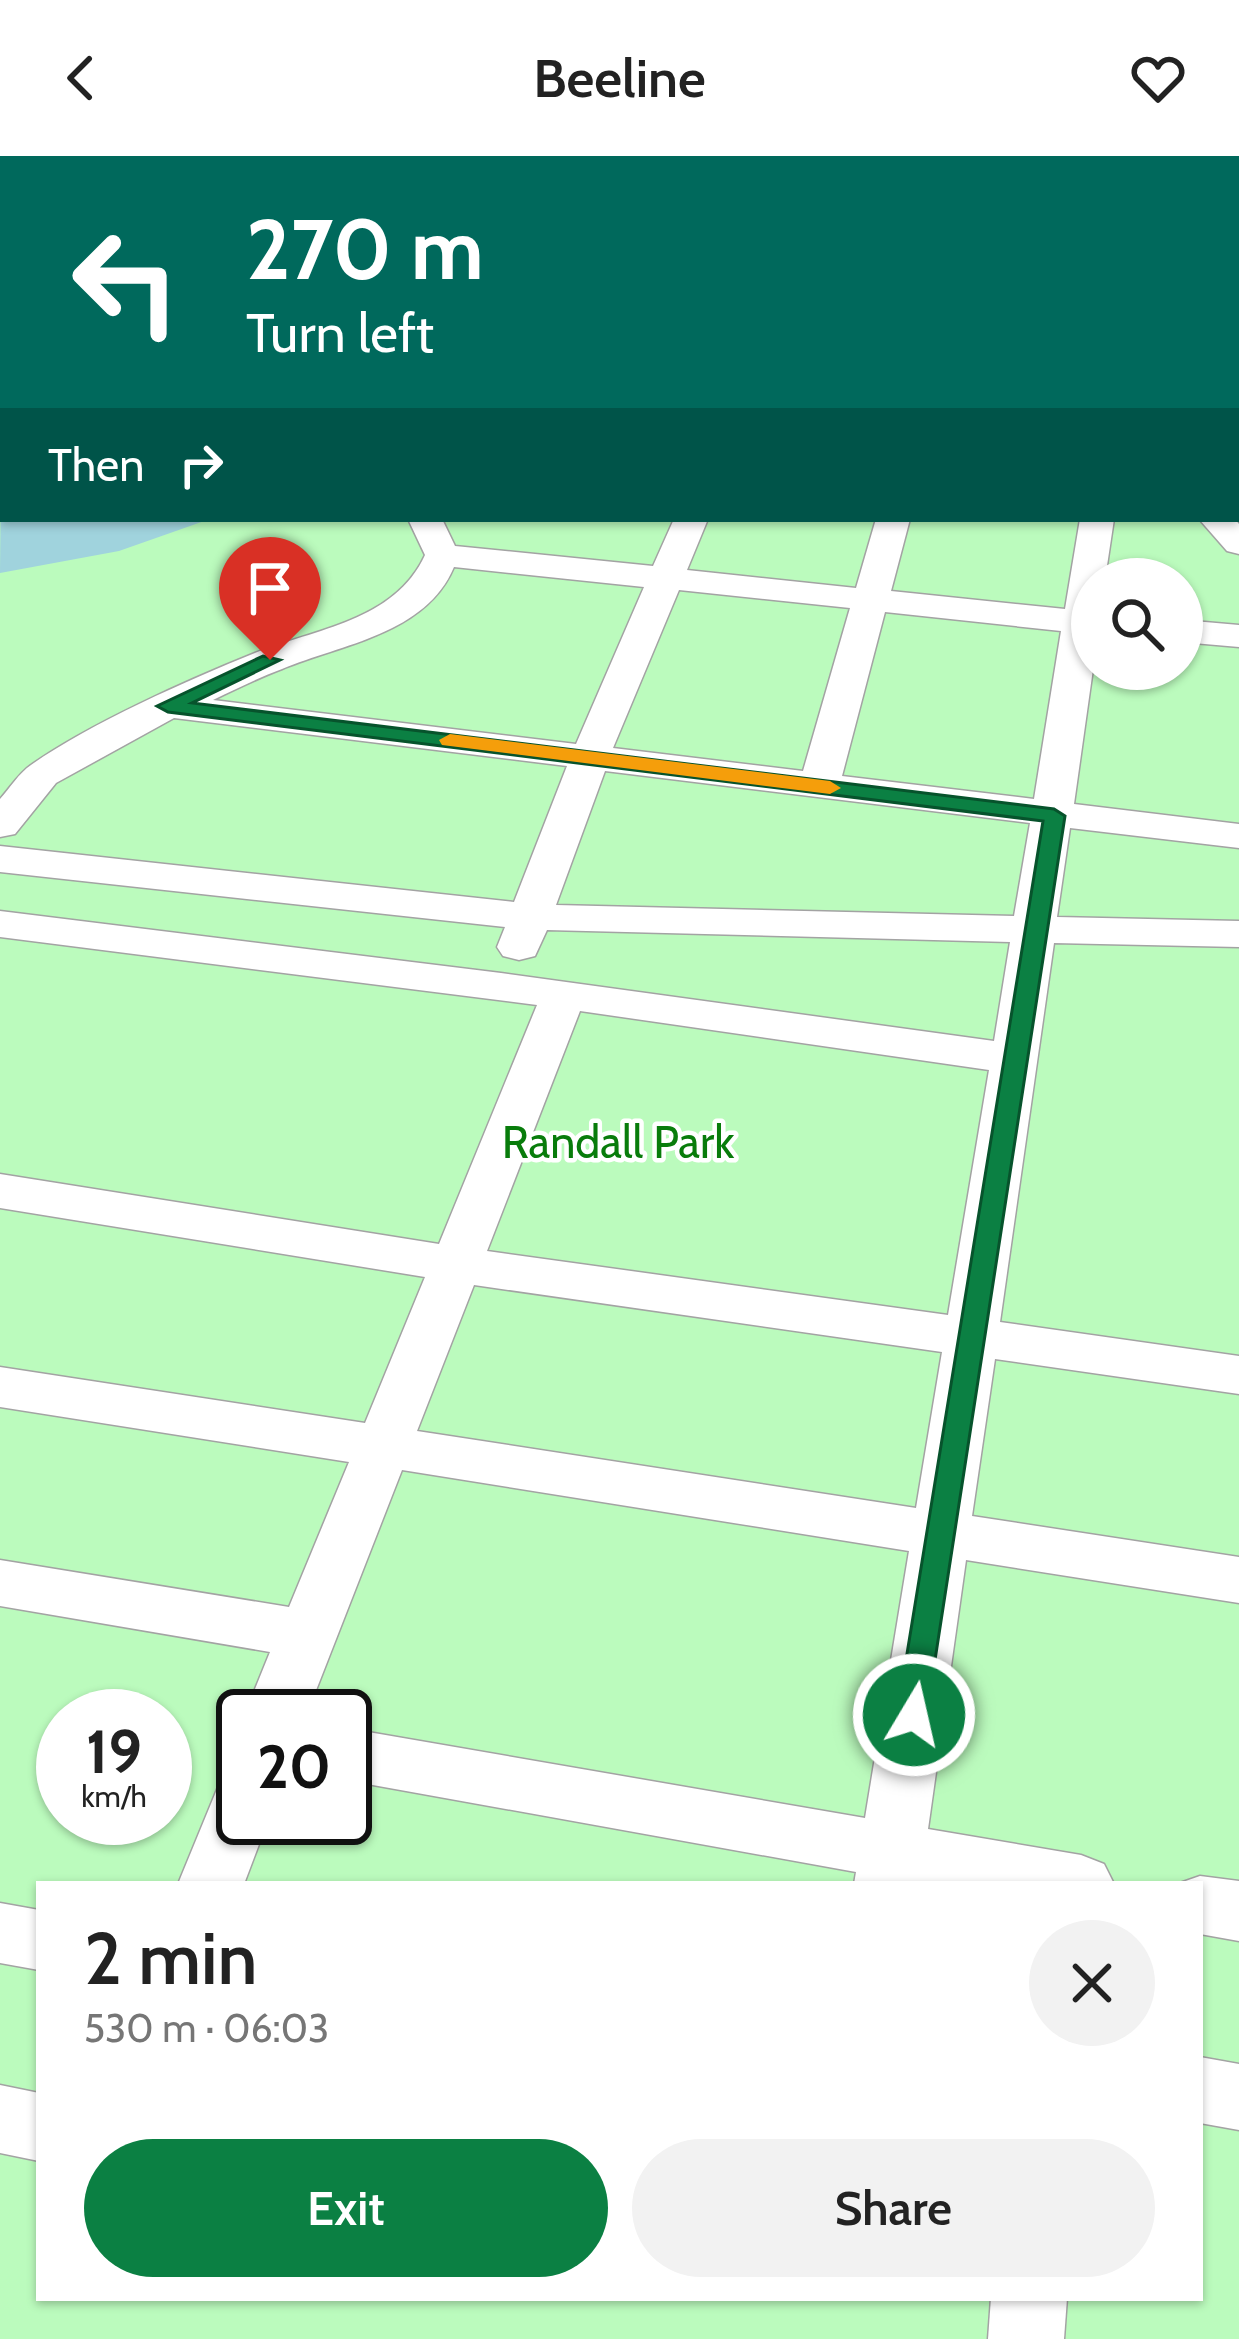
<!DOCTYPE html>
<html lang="en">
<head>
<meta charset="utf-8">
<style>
  body { margin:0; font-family:Cabin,sans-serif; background:#f2f2f2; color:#222; height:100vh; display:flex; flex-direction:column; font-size:45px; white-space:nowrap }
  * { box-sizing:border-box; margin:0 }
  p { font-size:39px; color:#767676 }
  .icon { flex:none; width:66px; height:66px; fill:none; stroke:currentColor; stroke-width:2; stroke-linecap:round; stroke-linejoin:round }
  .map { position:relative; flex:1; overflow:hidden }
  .panel { position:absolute; left:36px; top:1725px; width:1167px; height:420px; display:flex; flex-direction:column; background:#fff; border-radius:0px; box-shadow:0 3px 9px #0004 }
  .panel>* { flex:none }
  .guide { position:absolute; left:0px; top:0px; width:1239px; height:366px; box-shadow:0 3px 9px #0004; background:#00695c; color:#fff; overflow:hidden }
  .controls { position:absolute; left:1071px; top:402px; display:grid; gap:24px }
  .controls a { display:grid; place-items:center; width:132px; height:132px; border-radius:50%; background:#fff; box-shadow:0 3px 9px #0004; font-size:60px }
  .speed { position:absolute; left:36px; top:1533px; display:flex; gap:24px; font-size:60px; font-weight:700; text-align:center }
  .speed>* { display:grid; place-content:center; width:156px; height:156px; border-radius:50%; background:#fff; box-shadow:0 3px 9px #0004; line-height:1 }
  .speed small { font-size:30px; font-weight:400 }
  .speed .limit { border:6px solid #111; border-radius:18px; background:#fff; color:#111 }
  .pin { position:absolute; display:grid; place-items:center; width:102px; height:102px; color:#fff; margin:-123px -51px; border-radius:50% 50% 50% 0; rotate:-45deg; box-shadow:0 0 12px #0007 }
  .pin .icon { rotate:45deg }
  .me { position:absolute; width:132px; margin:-66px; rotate:9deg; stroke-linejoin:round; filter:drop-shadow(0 0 9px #0008) }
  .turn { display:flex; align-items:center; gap:42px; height:252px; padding:0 48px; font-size:54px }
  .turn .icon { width:156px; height:156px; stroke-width:2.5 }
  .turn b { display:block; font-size:84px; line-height:102px }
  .then { display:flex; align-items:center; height:114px; padding:0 48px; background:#0003; gap:24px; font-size:45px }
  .round { display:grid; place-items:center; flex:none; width:126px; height:126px; border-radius:63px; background:#f2f2f2 }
  .summary { display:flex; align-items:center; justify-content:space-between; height:204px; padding:0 48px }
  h1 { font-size:72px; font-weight:600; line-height:90px }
  .cta { display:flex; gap:24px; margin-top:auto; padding:24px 48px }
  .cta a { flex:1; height:138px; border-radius:72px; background:#0b8043; color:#fff; font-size:48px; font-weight:600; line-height:138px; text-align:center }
  .cta a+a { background:#f2f2f2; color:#222 }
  header { display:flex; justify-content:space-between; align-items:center; height:156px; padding:0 48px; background:#fff; font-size:54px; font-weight:600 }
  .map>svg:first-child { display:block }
</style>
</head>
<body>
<header><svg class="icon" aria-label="back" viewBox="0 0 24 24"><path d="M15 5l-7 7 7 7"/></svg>Beeline<svg class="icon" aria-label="heart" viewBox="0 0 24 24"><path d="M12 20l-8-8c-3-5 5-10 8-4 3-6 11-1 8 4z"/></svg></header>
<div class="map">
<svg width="1239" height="2183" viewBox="0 0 1239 2183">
  <rect width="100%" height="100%" fill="#eee9e1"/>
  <path fill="#bbfbbd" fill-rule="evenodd" d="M0,0h1239v2183h-1239zM3,3h1233v360h-1233zM1092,423h90v90h-90zM63,1560h102v102h-102zM243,1560h102v102h-102zM39,1728h1161v414h-1161z"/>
  <path fill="#a0d3dd" d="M3,108v255h207l-91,32 -119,22z"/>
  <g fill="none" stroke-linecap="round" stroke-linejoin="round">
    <defs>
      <g id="minor">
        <path d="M366,0h28l-30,3z"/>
        <path d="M482,0h26l-28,3z"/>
        <path d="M647,0h26l-28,3z"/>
        <path d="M833,0h26l-27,3z"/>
        <path d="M932,0h29l2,3h-29z"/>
        <rect x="1236" y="226" width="3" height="20"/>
        <rect x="1236" y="300" width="3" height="20"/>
        <path d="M408,363h34l13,27 198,20 21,-47h34l-21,51 169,18 20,-69h34l-19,72 174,18 15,-90h34l-9,60h-13l1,90 -19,135 165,20v24l-169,-20 -13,89 182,4v26l-185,-4 -54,379 239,34v38l-244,-35 -23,157 267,41v46l-273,-43 -38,269 153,26 23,9 10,20h-260l2,-12 -511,-92v-52l520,90 44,-267 -507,-81 -96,246h-62l26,-64 -270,-46v-46l289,47 60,-145 -349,-55v-40l365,56 60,-146 -425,-69v-34l439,70 98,-239 -537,-68v-26l501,62 493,68 16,-99 -463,-12 -12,26 -16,4 -16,-4 -6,-9 8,-20 -505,-55v-26l514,56 53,-136 -393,-48 -118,65 -41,51 -15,3v-38c10,-11 19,-26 31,-34 58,-41 157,-85 224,-112 60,-24 140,-32 170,-98zM454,411l190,20 -68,157 -363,-44c23,-11 45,-22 69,-31 60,-25 144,-35 172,-102zM679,434l171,18 -47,163 -190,-23zM885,456l176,19 -27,168 -192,-23zM605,615l425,52 -16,93 -458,-11zM580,855l409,59 -41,245 -461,-64zM474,1129l468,67 -26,156 -499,-77z"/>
        <path d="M1199,363h36l4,5v30l-12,-3z"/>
        <path d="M1182,464l57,5v22l-57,-5z"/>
        <path d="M243,1618v44h26l-25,66h-66l42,-102z"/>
        <path d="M1200,1720l39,5v60l-39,-7v-50h-23z"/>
        <path d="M0,1747l39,7v60l-39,-7z"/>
        <path d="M1200,1901l39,7v66l-39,-7z"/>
        <path d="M0,1929l39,8v68l-39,-8z"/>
        <path d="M991,2142h76l-3,41h-76z"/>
      </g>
    </defs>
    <use href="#minor" stroke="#a3a3a3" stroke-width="3"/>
    <use href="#minor" fill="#fff" fill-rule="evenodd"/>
  </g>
  <path fill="#0b8043" stroke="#07532c" stroke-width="3" d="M263,500l17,4 -88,43 862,106 11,7 -140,909 -11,4 -12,-4 -5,-10 146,-894 -875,-109 -11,-6z"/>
  <path fill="#f59e0b" d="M450,578l380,47 11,7 -11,6 -388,-49 -3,-5z"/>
  <g text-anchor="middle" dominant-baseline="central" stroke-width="9" stroke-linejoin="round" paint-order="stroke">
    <g font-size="45" fill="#087c0b" stroke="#fff">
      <text x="618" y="986">Randall Park</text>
    </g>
  </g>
</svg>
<div class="controls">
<a><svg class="icon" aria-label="search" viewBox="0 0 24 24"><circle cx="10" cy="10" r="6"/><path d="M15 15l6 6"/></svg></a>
</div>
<div class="speed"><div>19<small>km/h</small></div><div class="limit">20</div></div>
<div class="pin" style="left:270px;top:504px;background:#d93025"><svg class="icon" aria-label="arrive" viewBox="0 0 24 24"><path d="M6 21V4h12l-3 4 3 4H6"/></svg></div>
<svg class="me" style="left:914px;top:1559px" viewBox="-20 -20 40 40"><circle r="17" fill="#0b8043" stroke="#fff" stroke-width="3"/><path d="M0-11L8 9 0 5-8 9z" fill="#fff"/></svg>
<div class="guide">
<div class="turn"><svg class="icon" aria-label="left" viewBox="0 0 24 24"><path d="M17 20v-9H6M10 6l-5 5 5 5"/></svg><div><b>270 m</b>Turn left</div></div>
<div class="then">Then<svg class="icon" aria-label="right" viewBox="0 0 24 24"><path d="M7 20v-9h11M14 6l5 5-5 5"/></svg></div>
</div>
<section class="panel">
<div class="summary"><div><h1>2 min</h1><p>530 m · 06:03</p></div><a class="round"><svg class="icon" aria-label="close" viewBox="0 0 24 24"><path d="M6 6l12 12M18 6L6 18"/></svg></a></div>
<div class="cta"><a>Exit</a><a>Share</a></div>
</section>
</div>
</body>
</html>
